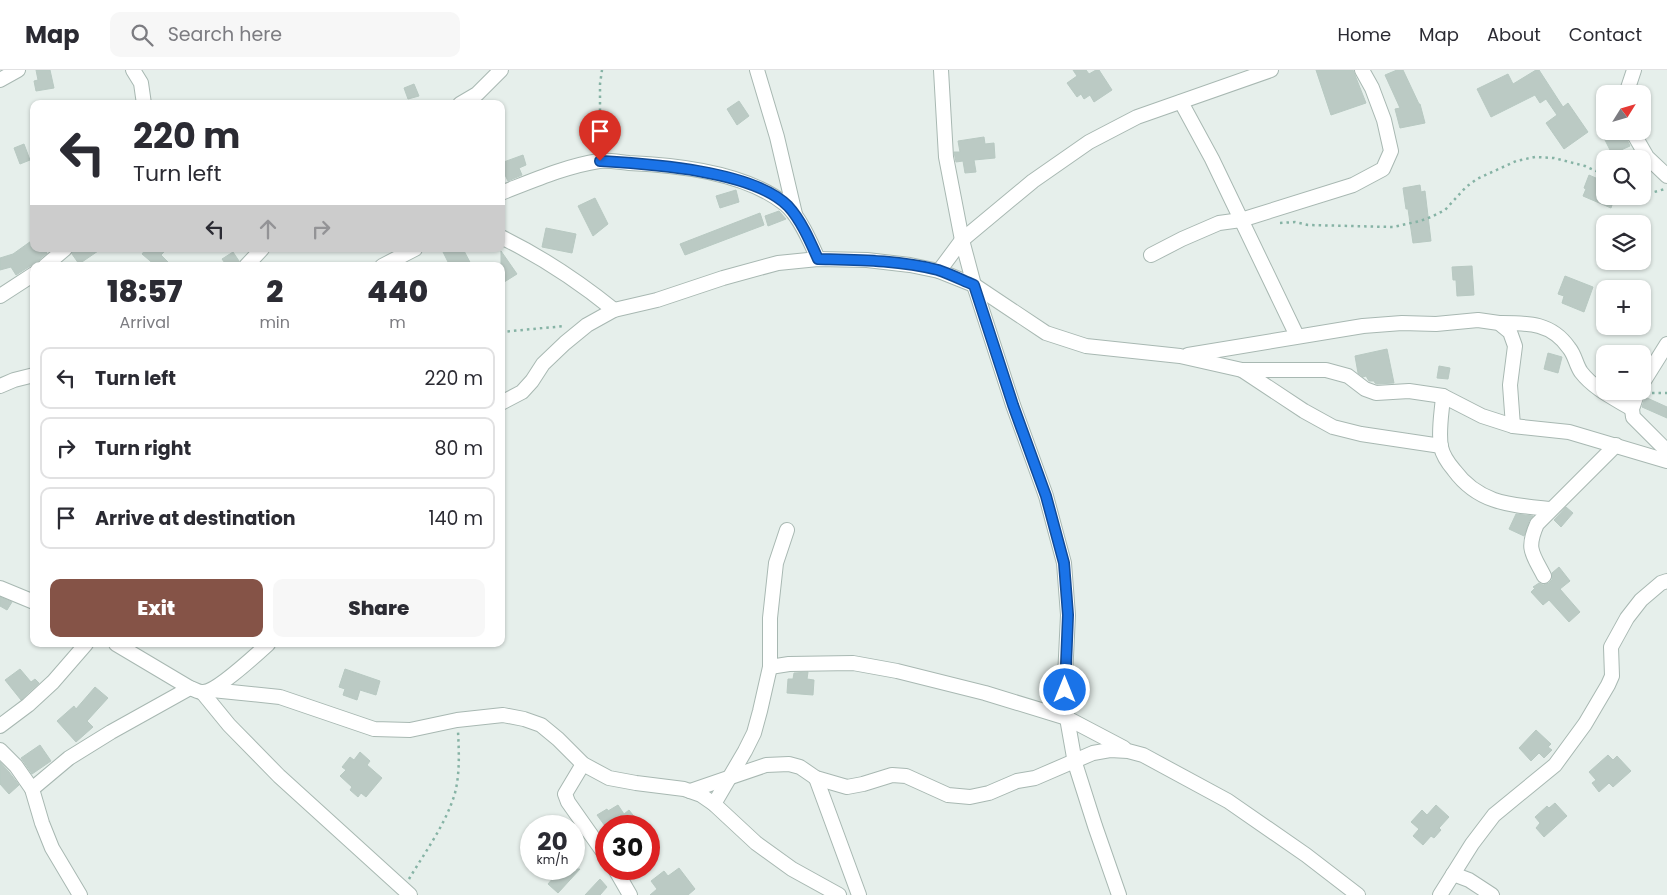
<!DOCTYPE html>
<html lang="en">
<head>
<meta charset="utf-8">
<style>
  body { margin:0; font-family:Poppins,sans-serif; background:#f7f7f7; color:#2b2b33; height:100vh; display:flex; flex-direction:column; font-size:19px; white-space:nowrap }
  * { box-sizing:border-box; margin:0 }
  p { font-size:16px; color:#7c7c81 }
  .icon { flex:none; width:28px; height:28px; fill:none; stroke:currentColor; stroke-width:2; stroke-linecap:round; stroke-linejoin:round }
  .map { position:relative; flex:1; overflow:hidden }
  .panel { position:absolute; left:30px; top:192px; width:475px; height:385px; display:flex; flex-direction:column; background:#fff; border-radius:10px; box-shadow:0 1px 4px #0004 }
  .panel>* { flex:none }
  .top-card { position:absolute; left:30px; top:30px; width:475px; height:152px; border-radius:10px; box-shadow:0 1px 4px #0004; background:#fff; color:#2b2b33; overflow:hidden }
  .needle { width:32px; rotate:53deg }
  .tools { position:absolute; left:1596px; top:15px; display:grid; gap:10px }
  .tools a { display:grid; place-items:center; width:55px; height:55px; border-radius:10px; background:#fff; box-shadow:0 1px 4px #0004; font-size:25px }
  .speed { position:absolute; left:520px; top:745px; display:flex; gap:10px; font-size:25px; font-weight:700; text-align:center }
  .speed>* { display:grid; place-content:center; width:65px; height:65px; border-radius:50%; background:#fff; box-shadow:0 1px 4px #0004; line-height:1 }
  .speed small { font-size:12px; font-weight:400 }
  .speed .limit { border:8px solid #d22; background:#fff; color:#111 }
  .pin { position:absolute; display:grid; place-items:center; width:42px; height:42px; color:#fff; margin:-51px -21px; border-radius:50% 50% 50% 0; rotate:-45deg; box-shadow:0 0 5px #0007 }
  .pin .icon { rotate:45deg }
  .me { position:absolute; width:55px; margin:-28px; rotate:0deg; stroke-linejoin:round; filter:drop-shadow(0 0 4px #0008) }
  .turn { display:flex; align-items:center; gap:18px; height:105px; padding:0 20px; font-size:22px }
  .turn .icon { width:65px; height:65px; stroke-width:2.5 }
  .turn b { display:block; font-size:35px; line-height:42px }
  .lanes { display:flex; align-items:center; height:48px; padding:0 20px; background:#0003; justify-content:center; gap:25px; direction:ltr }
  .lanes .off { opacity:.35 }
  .eta { display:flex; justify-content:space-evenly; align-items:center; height:85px; text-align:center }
  .eta b { font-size:30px; font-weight:800; line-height:35px }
  .primary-button { display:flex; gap:10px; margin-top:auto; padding:10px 20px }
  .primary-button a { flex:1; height:58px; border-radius:10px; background:#855347; color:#fff; font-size:20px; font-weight:800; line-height:58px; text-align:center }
  .primary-button a+a { background:#f7f7f7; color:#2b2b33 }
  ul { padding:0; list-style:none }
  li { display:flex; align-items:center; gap:15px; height:62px; margin:0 10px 8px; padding:0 10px; border:2px solid #e1e1e2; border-radius:10px }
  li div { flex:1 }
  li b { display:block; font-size:19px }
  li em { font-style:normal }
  header { display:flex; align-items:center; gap:30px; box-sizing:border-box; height:70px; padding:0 25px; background:#fff; border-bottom:1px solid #e1e1e2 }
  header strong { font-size:24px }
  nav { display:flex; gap:28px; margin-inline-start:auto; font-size:18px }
  .search { width:350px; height:45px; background:#f7f7f7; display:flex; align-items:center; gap:12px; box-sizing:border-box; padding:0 18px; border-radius:10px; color:#7c7c81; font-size:19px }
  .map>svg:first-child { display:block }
</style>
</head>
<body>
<header>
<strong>Map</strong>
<div class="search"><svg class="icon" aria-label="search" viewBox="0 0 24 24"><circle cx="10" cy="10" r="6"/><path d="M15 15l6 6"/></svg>Search here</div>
<nav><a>Home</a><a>Map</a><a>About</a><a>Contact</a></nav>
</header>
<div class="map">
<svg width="1667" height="825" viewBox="0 0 1667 825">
  <rect width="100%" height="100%" fill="#e6efeb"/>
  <g fill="#bbcac4" stroke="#b8c9c2">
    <path d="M36,0h14l4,18 -18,3 -2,-10 4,-1z"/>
    <path d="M1073,0h13l3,4 7,-4h3l13,20 -18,12 -4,-7 -6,4 -3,-5 -4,3 -10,-14 10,-7z"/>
    <path d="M1316,0h37l13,33 -35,12z"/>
    <path d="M1397,0h6l16,34h1l5,19 -25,5 -5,-19 5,-1 -15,-33z"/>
    <path d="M1536,0h3l24,37 5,-4 20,29 -24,17 -18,-26 11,-8 -11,-16 -6,4 -5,-8 -44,22 -14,-28 31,-15 5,10z"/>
    <path d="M414,14l5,12 -11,3 -4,-11z"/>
    <path d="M739,31l10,15 -12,9 -10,-16z"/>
    <path d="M1608,61h15l7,15 -18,8 -10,-20z"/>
    <path d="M984,67l1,7 9,-1 1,15 -21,2 2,12 -11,1 -2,-12 -7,1 -2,-10h6l-2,-11z"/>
    <path d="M24,74l6,16 -10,4 -6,-16z"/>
    <path d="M523,85l3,10 -7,3 3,7 -14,6 -3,-6 -4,2v-14z"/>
    <path d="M1589,105l16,7v14h10l-4,12 -28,-12 3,-7 -2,-1z"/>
    <path d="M1420,115l1,7 4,-1 6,50 -18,2 -5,-34h-2l-3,-21z"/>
    <path d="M736,120l3,12 -19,6 -4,-12z"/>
    <path d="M595,128l13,26 -15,12 -15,-30z"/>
    <path d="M779,141l7,8 -18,7 -3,-10z"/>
    <path d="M760,143l4,12 -79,30 -5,-11z"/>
    <path d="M546,158l30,6 -4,19 -30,-6z"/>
    <path d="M34,169v10h10l3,4 -8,7 -3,6h-6l-14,9 -5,-8 -11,3v-12l13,-4z"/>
    <path d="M74,179h27l-22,15 -7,-10z"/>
    <path d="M146,179h21l-6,6 11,11h-16l-14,-12z"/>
    <path d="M450,179h13l9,17h-22l-7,-14z"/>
    <path d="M501,181l16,23 -16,10z"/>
    <path d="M233,182l6,9 -2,5h-10l-5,-7z"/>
    <path d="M1472,196l2,29 -17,1 -1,-16h-3l-1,-13z"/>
    <path d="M1565,206l28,11 -9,25 -22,-9 2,-7 -6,-2z"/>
    <path d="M1387,279l7,34 -17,1 -2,-1 -1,-2h-5l-3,-5 -3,1 -5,-4 -3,-17z"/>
    <path d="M1548,283l14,4 -4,16 -14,-4z"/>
    <path d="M1439,296l11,2 -2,11 -11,-1z"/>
    <path d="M1645,327l22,10v11l-25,-11z"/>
    <path d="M1566,437l7,6 -12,14 -7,-7z"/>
    <path d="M1516,444l17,2 -4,5 -5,15 -15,-7z"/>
    <path d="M1559,497l11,14 -10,8 20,23 -11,10 -20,-22 -6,5 -12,-13 4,-4 -2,-1 6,-4 4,2 6,-2 3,-3v-7z"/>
    <path d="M0,527l12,5 -5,8 -7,-4z"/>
    <path d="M20,599l11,13 4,-3 4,4 -18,17 -16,-20z"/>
    <path d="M345,599l35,12 -4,14 -16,-5 -3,10 -14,-5 2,-6 -6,-2z"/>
    <path d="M808,602l-1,7 7,1 -1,15 -26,-2 1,-14h5l1,-6z"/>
    <path d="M95,617l13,11 -21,23 6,6 -17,15 -19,-21 17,-15 2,3z"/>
    <path d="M1536,660l15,14 -3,3 4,3 -8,8 -5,-5 -8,8 -12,-13z"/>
    <path d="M40,675l11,16 -19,13 -11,-16z"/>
    <path d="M360,682l10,9 -3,4 15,13 -16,19 -5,-4 -3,4 -8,-7 2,-3 -12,-11 6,-6 -4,-3 8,-10 4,3z"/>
    <path d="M1608,685l5,5 4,-4 14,15 -18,16 -4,-4 -10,9 -7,-9 4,-3 -7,-8z"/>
    <path d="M0,692l9,10 10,13 -10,9 -9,-10z"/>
    <path d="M1555,733l12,13 -23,21 -8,-9 4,-5 -5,-6 12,-11 2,2z"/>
    <path d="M618,735l6,9 5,-4 7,9 -10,7h-21l-8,-11 10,-6 1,2z"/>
    <path d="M1436,735l13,12 -10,11 2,2 -7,8 -3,-2 -8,9 -10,-9 6,-7 -8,-7 11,-12 5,5z"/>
    <path d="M679,798l16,21 -7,6h-38l7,-6 -6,-8 13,-10 4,5z"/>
    <path d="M561,799h19l-22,24 -10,-9z"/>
    <path d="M600,809l7,8 -7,8h-15z"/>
  </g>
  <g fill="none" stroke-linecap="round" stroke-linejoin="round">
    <defs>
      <g id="minor">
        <path d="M133,0l8,13 3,21"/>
        <path d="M757,0l20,67 18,77"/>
        <path d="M941,0l5,87 16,83 12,45 39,120 33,91 18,67 4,52 -3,62 2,41 8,45 20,63 24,69"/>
        <path d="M0,10l18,-10"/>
        <path d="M1626,24l8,-24"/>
        <path d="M1181,32l31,57 85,177"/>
        <path d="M460,34l17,-10 24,-24"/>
        <path d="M1632,61l15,26 20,19"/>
        <path d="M501,123c31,-12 65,-27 98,-32 9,-1 20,1 30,2 49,2 117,10 156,41 14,11 26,39 33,55"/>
        <path d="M501,167c41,20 77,44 113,73"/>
        <path d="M1151,185l31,-16 37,-16 22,-3 112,-35 30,-16 8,-18 -7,-31 -12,-32 -10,-18"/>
        <path d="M45,196l20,-17"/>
        <path d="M246,196l16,-17"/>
        <path d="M382,196l33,-17"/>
        <path d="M939,201l23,-31 71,-59 56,-39 48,-25 134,-47"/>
        <path d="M0,226l34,-22"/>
        <path d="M1499,253c28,0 52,-1 70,25 6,7 7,17 12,24 13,17 33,26 51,37"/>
        <path d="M1188,285l175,-29 39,-3 34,1 42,-4 21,3 11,9 5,14 -5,39 3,41"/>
        <path d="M1242,300l62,41 29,16 28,7 80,12"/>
        <path d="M1642,314l25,-40"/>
        <path d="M0,316l14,-6 20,-5"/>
        <path d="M1638,321l-6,18 1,8 34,34"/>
        <path d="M1443,326c-1,16 -5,35 -2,51 2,9 7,16 13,23 25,34 57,35 96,39"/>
        <path d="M501,333l21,-11 10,-11 11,-17 22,-21 22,-18 27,-15 43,-10 66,-22 55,-15 40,-4 49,1 43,5 29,6 35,14 72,48 40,13 94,10 62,14h84l22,6 17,13 11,4 33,-2 34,5 39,20 31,10 56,6 98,29"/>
        <path d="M1544,506c-12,-23 -18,-27 -7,-52l79,-79"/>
        <path d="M0,518l34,14"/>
        <path d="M116,574l74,44c4,1 8,4 12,4 13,1 55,-38 66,-48"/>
        <path d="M770,597l19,-3 64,-1 44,8 88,22 82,25 57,30"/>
        <path d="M212,620l68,7 94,32 36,1 47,-10 46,-5 21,4 17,6 17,14 25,25 26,14 27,5 48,6 17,6 13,9 42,39 36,26 47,26"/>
        <path d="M202,622l27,33 50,51 131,119"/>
        <path d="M0,656l28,-21 25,-23 33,-38"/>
        <path d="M0,680l16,16 16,23 10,34 10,25 28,47"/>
        <path d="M583,694l-18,30 3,8 38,54"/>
        <path d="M816,708l43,117"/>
        <path d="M32,719l37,-31 42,-26 79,-44"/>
        <path d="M690,721l76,-26 23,-1 11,3 16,11 31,9 16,-3 29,-9 14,1 42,19 22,2 19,-4 28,-12 18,-3 58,-25 17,-3 18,1 15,4 85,46 78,54 52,40"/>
        <path d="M714,734l31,-53 9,-18 6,-22 10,-44v-49l6,-55 11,-33"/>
        <path d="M615,799l15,26"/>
        <path d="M1453,804l16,6 23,15"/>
        <path d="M1440,825l32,-51 22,-29 61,-50 30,-41 23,-39 4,-9 -1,-29 16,-29 14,-18 20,-17 6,-2"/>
      </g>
    </defs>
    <use href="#minor" stroke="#a8b8b2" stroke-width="16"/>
    <g stroke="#86b3a5" stroke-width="2.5" stroke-dasharray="2.5 4" stroke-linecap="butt">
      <path d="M600,80v-66l2,-14"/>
      <path d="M1642,119l12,3 11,-3"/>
      <path d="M1280,153l15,-1 13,3 85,2 27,-6 11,-4 14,-7 21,-23 11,-8 39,-18 19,-4 19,1 31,8 20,9"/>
      <path d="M501,262l64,-6"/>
      <path d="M1652,323h15"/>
      <path d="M409,809c16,-27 37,-55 46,-86 5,-20 4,-41 3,-62"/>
    </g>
    <use href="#minor" stroke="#fff" stroke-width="14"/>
  </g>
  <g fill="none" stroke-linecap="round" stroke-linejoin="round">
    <defs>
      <path id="route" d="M600,91c49,3 152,9 188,45 13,14 22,35 30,53 39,1 81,1 120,11 12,4 24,10 36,15l39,120 33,91 18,67 4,52 -3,75"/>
    </defs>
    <use href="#route" stroke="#114b97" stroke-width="12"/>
    <use href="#route" stroke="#1a73e8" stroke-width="9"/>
  </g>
</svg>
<div class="tools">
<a><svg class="needle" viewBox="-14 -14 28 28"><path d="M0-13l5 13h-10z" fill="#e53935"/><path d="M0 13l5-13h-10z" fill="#7c7c81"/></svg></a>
<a><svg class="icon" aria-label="search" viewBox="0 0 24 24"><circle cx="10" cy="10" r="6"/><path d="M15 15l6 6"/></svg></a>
<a><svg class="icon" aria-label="layers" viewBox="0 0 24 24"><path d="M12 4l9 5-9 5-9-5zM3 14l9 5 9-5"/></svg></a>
<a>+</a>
<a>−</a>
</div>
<div class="speed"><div>20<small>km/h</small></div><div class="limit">30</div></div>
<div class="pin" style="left:600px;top:91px;background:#d93025"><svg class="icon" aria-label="arrive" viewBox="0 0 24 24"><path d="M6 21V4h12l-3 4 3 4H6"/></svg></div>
<svg class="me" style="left:1065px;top:620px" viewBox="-20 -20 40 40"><circle r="17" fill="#1a73e8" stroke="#fff" stroke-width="3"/><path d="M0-11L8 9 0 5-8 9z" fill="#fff"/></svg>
<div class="top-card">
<div class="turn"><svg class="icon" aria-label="left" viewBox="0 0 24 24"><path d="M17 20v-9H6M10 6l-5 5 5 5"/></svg><div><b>220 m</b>Turn left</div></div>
<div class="lanes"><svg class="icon" aria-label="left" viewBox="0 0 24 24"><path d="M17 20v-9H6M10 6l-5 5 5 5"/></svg><svg class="icon off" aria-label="ahead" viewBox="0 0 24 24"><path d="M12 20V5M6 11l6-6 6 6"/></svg><svg class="icon off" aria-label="right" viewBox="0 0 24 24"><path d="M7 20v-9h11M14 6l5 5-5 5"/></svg></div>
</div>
<section class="panel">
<div class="eta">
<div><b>18:57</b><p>Arrival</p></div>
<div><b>2</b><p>min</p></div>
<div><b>440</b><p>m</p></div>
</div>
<ul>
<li><svg class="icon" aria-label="left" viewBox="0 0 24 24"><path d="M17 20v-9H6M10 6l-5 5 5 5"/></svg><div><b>Turn left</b></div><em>220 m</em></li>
<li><svg class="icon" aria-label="right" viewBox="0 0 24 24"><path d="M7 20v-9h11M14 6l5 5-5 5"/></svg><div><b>Turn right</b></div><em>80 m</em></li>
<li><svg class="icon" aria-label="arrive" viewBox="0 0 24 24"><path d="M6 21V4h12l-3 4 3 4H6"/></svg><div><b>Arrive at destination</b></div><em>140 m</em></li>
</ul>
<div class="primary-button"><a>Exit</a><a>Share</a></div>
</section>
</div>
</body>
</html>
